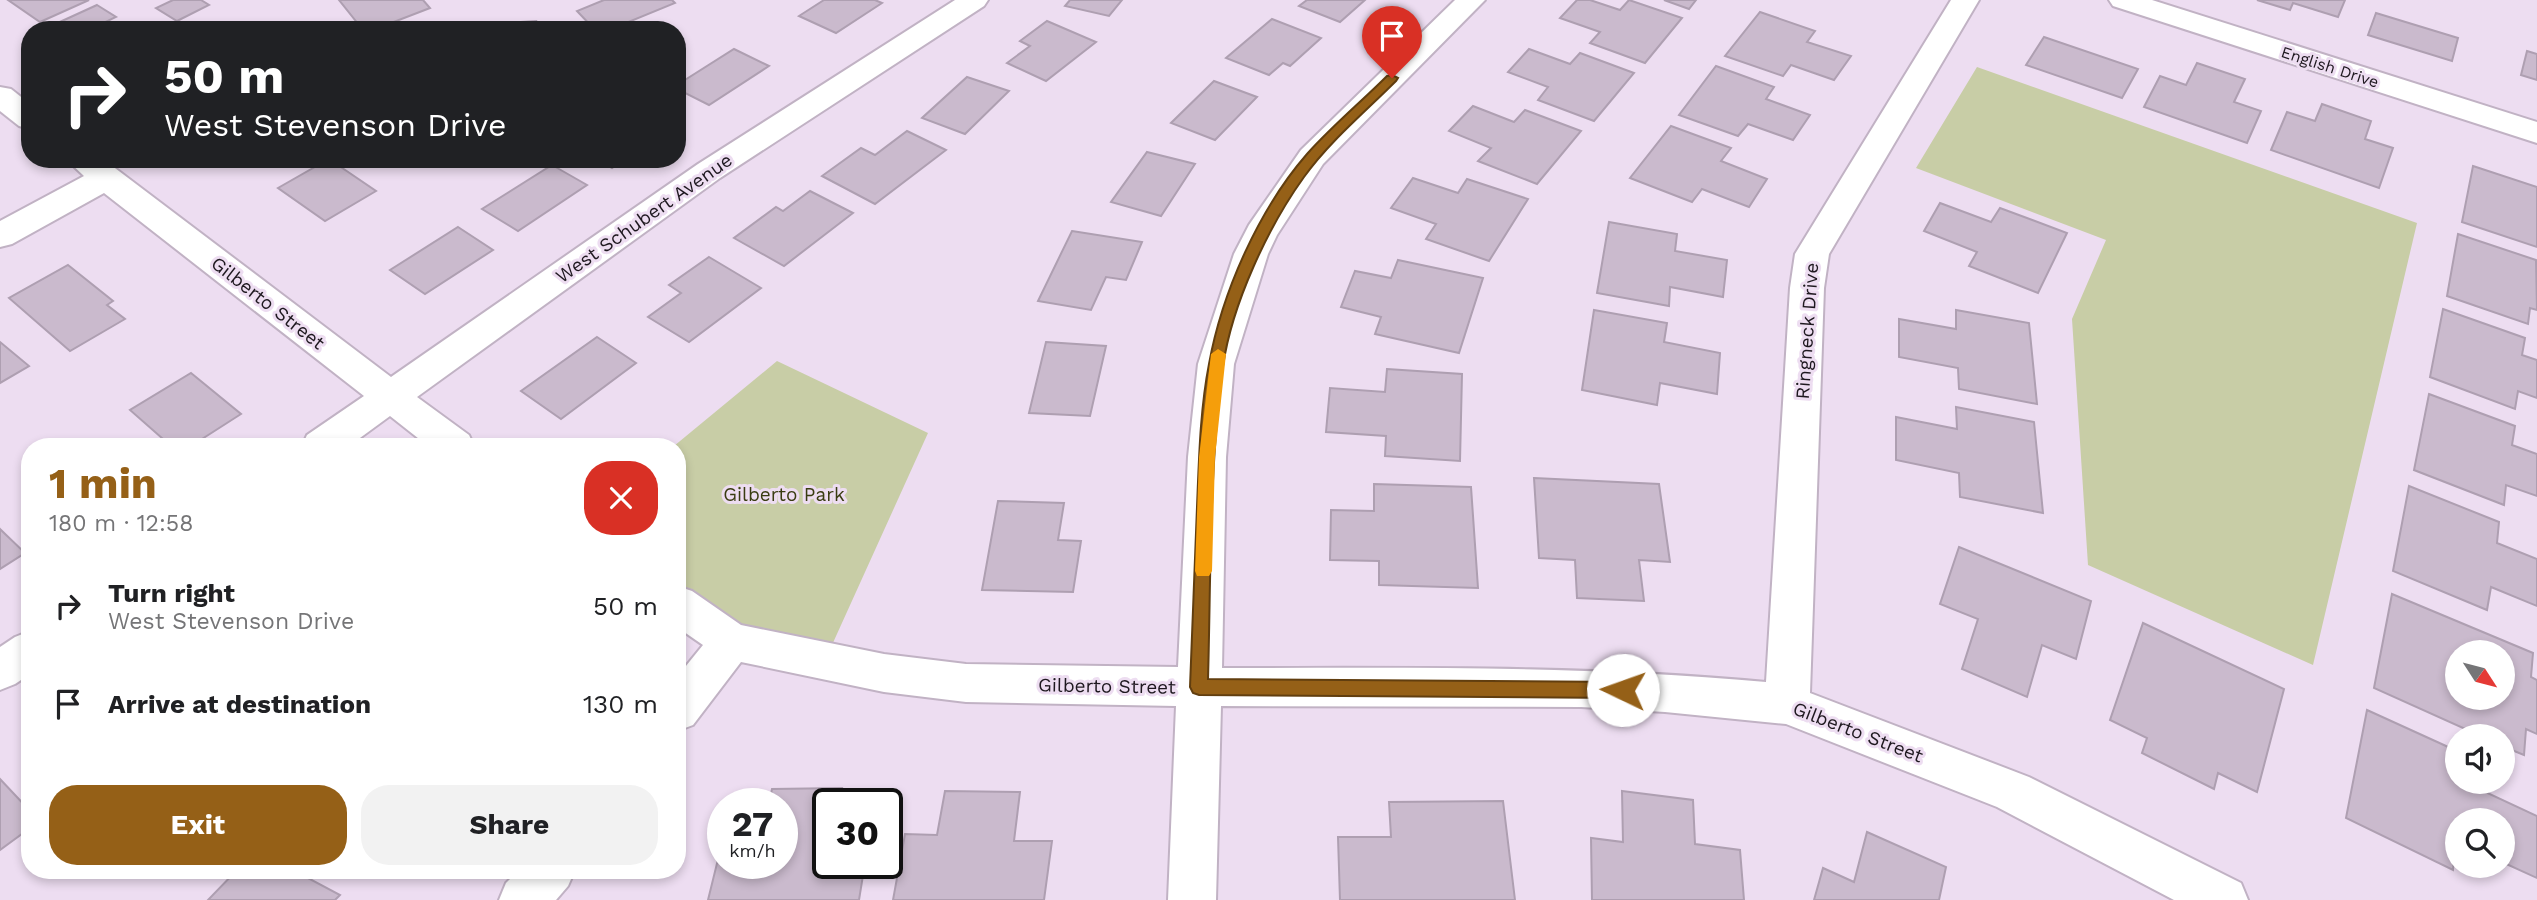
<!DOCTYPE html>
<html lang="en">
<head>
<meta charset="utf-8">
<style>
  body { margin:0; font-family:"Work Sans",sans-serif; background:#f2f2f2; color:#202124; height:100vh; display:flex; flex-direction:column; font-size:26px; white-space:nowrap }
  * { box-sizing:border-box; margin:0 }
  p { font-size:23px; color:#757577 }
  .icon { flex:none; width:38px; height:38px; fill:none; stroke:currentColor; stroke-width:2; stroke-linecap:round; stroke-linejoin:round }
  .map { position:relative; flex:1; overflow:hidden }
  .panel { position:absolute; left:21px; top:438px; width:665px; height:441px; display:flex; flex-direction:column; background:#fff; border-radius:28px; box-shadow:0 4px 10px #0003 }
  .panel>* { flex:none }
  .hud { position:absolute; left:21px; top:21px; width:665px; height:147px; border-radius:28px; box-shadow:0 4px 10px #0003; background:#202124; color:#fff; overflow:hidden }
  .needle { width:46px; rotate:126deg }
  .fabs { position:absolute; left:2445px; top:640px; display:grid; gap:14px }
  .fabs a { display:grid; place-items:center; width:70px; height:70px; border-radius:50%; background:#fff; box-shadow:0 4px 10px #0003; font-size:35px }
  .speed { position:absolute; left:707px; top:788px; display:flex; gap:14px; font-size:35px; font-weight:700; text-align:center }
  .speed>* { display:grid; place-content:center; width:91px; height:91px; border-radius:50%; background:#fff; box-shadow:0 4px 10px #0003; line-height:1 }
  .speed small { font-size:18px; font-weight:400 }
  .speed .limit { border:4px solid #111; border-radius:10px; background:#fff; color:#111 }
  .pin { position:absolute; display:grid; place-items:center; width:60px; height:60px; color:#fff; margin:-72px -30px; border-radius:50% 50% 50% 0; rotate:-45deg; box-shadow:0 0 7px #0007 }
  .pin .icon { rotate:45deg }
  .me { position:absolute; width:77px; margin:-38px; rotate:273deg; stroke-linejoin:round; filter:drop-shadow(0 0 5px #0008) }
  .turn { display:flex; align-items:center; gap:24px; height:147px; padding:0 28px; font-size:32px }
  .turn .icon { width:91px; height:91px; stroke-width:2.5 }
  .turn b { display:block; font-size:49px; line-height:60px }
  .round { display:grid; place-items:center; flex:none; width:74px; height:74px; border-radius:28px; background:#f2f2f2 }
  .head { display:flex; align-items:center; justify-content:space-between; height:119px; padding:0 28px }
  h1 { font-size:42px; font-weight:700; line-height:52px; color:#956017 }
  .button { display:flex; gap:14px; margin-top:auto; padding:14px 28px }
  .button a { flex:1; height:80px; border-radius:28px; background:#956017; color:#fff; font-size:28px; font-weight:700; line-height:80px; text-align:center }
  .button a+a { background:#f2f2f2; color:#202124 }
  ul { padding:0; list-style:none }
  li { display:flex; align-items:center; gap:21px; height:98px; padding:0 28px }
  li div { flex:1 }
  li b { display:block; font-size:26px }
  li em { font-style:normal }
  .map>svg:first-child { display:block }
</style>
</head>
<body>
<div class="map">
<svg width="2537" height="900" viewBox="0 0 2537 900">
  <rect width="100%" height="100%" fill="#edddf1"/>
  <g fill="#c8cda6">
    <path d="M1977,67l440,156 -104,442 -225,-100 -16,-246 34,-79 -190,-72z"/>
    <path d="M777,361l151,72 -101,223 -92,-23 -58,-37v-150h-3z"/>
  </g>
  <g fill="#cabacd" stroke="#ae9fb1" stroke-width="2" fill-rule="evenodd">
    <path d="M8,0h81l-49,22z"/>
    <path d="M173,0h28l8,5 -32,16 -21,-13z"/>
    <path d="M339,0h84l7,8 -57,22h-10z"/>
    <path d="M604,0h68l3,3 -66,27h-14l-18,-19z"/>
    <path d="M824,0h51l7,3 -46,30 -37,-17z"/>
    <path d="M1070,0h52l-13,16 -44,-10z"/>
    <path d="M1307,0h58l-25,22 -41,-16z"/>
    <path d="M1577,0h13l30,10 9,-10 53,18 -37,45 -55,-20 10,-11 -40,-14z"/>
    <path d="M1664,0h32l-7,9z"/>
    <path d="M2257,0h88l-7,17 -45,-14 -3,7z"/>
    <path d="M97,5l19,12 -27,13h-32l-6,-4z"/>
    <path d="M1760,12l55,19 -8,11 44,14 -17,24 -43,-15 -8,11 -58,-20z"/>
    <path d="M2376,13l82,25 -6,23 -84,-26z"/>
    <path d="M1272,19l49,19 -31,28 -7,-3 -14,12 -43,-17z"/>
    <path d="M536,21l-3,9h-82l1,-4z"/>
    <path d="M1047,21l49,21 -50,39 -39,-18 23,-17 -10,-5z"/>
    <path d="M2044,37l94,32 -16,29 -96,-33z"/>
    <path d="M734,49l35,17 -60,39 -32,-16v-4z"/>
    <path d="M1529,49l41,15 10,-11 54,20 -40,48 -56,-21 10,-13 -40,-15z"/>
    <path d="M2527,51l10,3v26l-16,-5z"/>
    <path d="M2197,63l48,16 -11,23 27,9 -14,32 -103,-36 16,-31 26,9z"/>
    <path d="M1716,66l58,21 -8,12 44,16 -17,25 -45,-16 -10,12 -59,-21z"/>
    <path d="M967,77l42,14 -44,43 -43,-16z"/>
    <path d="M1214,81l43,16 -42,43 -44,-17z"/>
    <path d="M2322,104l49,17 -6,18 28,9 -14,40 -108,-38 16,-38 28,9z"/>
    <path d="M1473,106l41,16 11,-12 56,21 -44,53 -59,-23 13,-13 -42,-17z"/>
    <path d="M1671,126l60,22 -10,13 46,18 -18,28 -47,-18 -10,13 -62,-24z"/>
    <path d="M907,131l39,19 -71,54 -53,-28 39,-28 14,7z"/>
    <path d="M1147,152l48,12 -34,52 -50,-14z"/>
    <path d="M329,159l47,32 -51,30 -47,-33z"/>
    <path d="M597,159h28l-13,9z"/>
    <path d="M552,165l35,20 -69,46 -36,-22z"/>
    <path d="M2473,166l64,21v60l-75,-25z"/>
    <path d="M1413,178l45,15 9,-14 61,20 -39,62 -63,-22 10,-15 -45,-16z"/>
    <path d="M810,191l43,22 -69,53 -50,-28 42,-31 7,4z"/>
    <path d="M1940,203l51,19 9,-14 67,25 -29,60 -69,-27 8,-14 -53,-21z"/>
    <path d="M1609,222l68,12 -2,17 52,9 -4,37 -53,-10 -1,19 -72,-13z"/>
    <path d="M458,227l35,23 -68,44 -35,-24z"/>
    <path d="M1072,231l70,11 -16,38 -20,-3 -15,33 -53,-9z"/>
    <path d="M2458,234l78,26 1,50 -7,-2 -2,16 -81,-28z"/>
    <path d="M709,257l52,31 -72,54 -41,-25 33,-24 -12,-8z"/>
    <path d="M1398,260l85,18 -24,75 -84,-19 6,-17 -40,-10 14,-36 36,7z"/>
    <path d="M68,265l45,36 -6,4 18,14 -55,32 -61,-53z"/>
    <path d="M2443,309l82,29 -3,17 15,5v38l-19,-7 -3,18 -85,-32z"/>
    <path d="M1594,310l73,13 -3,19 56,11 -3,41 -57,-11 -3,22 -75,-15z"/>
    <path d="M1956,310l73,13 8,81 -78,-15 -1,-21 -59,-11v-38l57,10z"/>
    <path d="M597,337l39,26 -75,56 -40,-28z"/>
    <path d="M0,342l29,24 -29,17z"/>
    <path d="M1046,342l60,4 -16,70 -61,-3z"/>
    <path d="M1387,369l75,5 -2,87 -75,-5 1,-20 -60,-4 4,-44 55,4z"/>
    <path d="M191,373l50,41 -50,32h-20l-41,-36z"/>
    <path d="M2429,394l86,32 -3,19 25,9v42l-31,-11 -2,20 -90,-35z"/>
    <path d="M1956,407l78,15 9,91 -83,-16 -1,-24 -63,-13v-43l61,12z"/>
    <path d="M1534,478l125,6 11,78 -31,-2 5,41 -67,-3 -2,-38 -36,-2z"/>
    <path d="M1374,484l97,3 7,101 -99,-3v-24l-49,-1 1,-50 43,1z"/>
    <path d="M2409,486l90,36 -2,21 40,16v47l-46,-19 -4,23 -94,-39z"/>
    <path d="M998,501l66,2 -6,37 23,1 -8,51 -91,-2z"/>
    <path d="M0,529l25,24 -25,16z"/>
    <path d="M1959,547l132,54 -15,58 -34,-14 -15,52 -65,-28 16,-50 -38,-15z"/>
    <path d="M2392,594l141,59 -2,24 6,3v54l-11,-5 -2,26 -22,-9v-9h-19l-109,-49zM2457,653h45v45h-45z"/>
    <path d="M2143,623l141,66 -27,103 -39,-19 -4,16 -72,-36 5,-15 -37,-18z"/>
    <path d="M2367,710l90,41v31h7l73,34v62l-35,-16v-41h-45l-4,49 -107,-52z"/>
    <path d="M0,779l30,32v17l-30,22z"/>
    <path d="M842,788l-3,15h-11v60h37l-6,37h-151l15,-61v24h59v-60h-13l3,-14z"/>
    <path d="M945,791l75,1 -6,49h38l-8,59h-151l12,-66 32,1z"/>
    <path d="M1622,791l71,9 2,44 45,6 4,50h-152l-1,-62 32,4z"/>
    <path d="M1503,801l12,99h-175l-2,-63h53l-2,-35z"/>
    <path d="M1867,832l79,35 -7,33h-125l9,-32 31,14z"/>
    <path d="M237,870h56l47,25 -5,5h-127z"/>
  </g>
  <g fill="none" stroke-linecap="round" stroke-linejoin="round">
    <defs>
      <g id="minor">
        <path d="M955,0h33l-4,6 -264,172 -303,219 52,38 5,11h-46l-38,-30 -41,30h-47l5,-11 57,-39 -260,-203 -92,51 -12,3v-26l84,-45 -18,-17h37l288,218 307,-213z"/>
        <path d="M1455,0h30l-162,164 -46,71 -9,19 -34,110 -8,93 -4,211c182,0 363,-3 544,14l24,-394 5,-34 156,-254h28l-150,254 -5,34 -14,405 219,84 212,106 7,17h-74l-177,-93 -211,-83 -121,-12 -84,-5 -360,-1 -5,194h-48l8,-194 -210,-4 -82,-10 -143,-30 -48,63 -16,6v-54l26,-32 -26,-18v-41l15,5 49,34 143,29 82,10 212,3 10,-210 10,-93 36,-110 15,-29 52,-75z"/>
        <path d="M2109,0h43l385,122v21l-424,-137z"/>
        <path d="M0,87l11,2 19,15v25l-11,-3 -19,-15z"/>
        <path d="M30,631v43l-15,10 -15,6v-43l15,-10z"/>
        <path d="M519,870h56l-7,16 -12,14h-57l7,-17z"/>
      </g>
    </defs>
    <use href="#minor" stroke="#c1b2c4" stroke-width="4"/>
    <use href="#minor" fill="#fff" fill-rule="evenodd"/>
  </g>
  <path fill="#956017" stroke="#613e0f" stroke-width="2" d="M1392,75l6,3 -2,3c-31,31 -66,60 -92,96 -36,50 -72,127 -81,189 -14,103 -12,209 -15,313l415,3 6,2 3,6 -3,6 -6,2 -424,-3 -6,-2 -3,-6c2,-60 5,-120 7,-180 2,-48 3,-97 12,-143 13,-72 50,-155 98,-210 25,-28 54,-52 80,-78z"/>
  <path fill="#f59e0b" d="M1218,349l8,5 -11,103 -3,114 -3,5h-12l-2,-5 4,-114 12,-103z"/>
  <g text-anchor="middle" dominant-baseline="central" stroke-width="6" stroke-linejoin="round" paint-order="stroke">
    <g font-size="16" fill="#1e181f" stroke="#edddf1">
      <text transform="translate(2330 67) rotate(18)">English Drive</text>
    </g>
    <g font-size="19" fill="#1e181f" stroke="#edddf1">
      <text transform="translate(644 218) rotate(-35)">West Schubert Avenue</text>
      <text transform="translate(268 303) rotate(38)">Gilberto Street</text>
      <text transform="translate(1807 331) rotate(-86)">Ringneck Drive</text>
      <text transform="translate(1107 686) rotate(1)">Gilberto Street</text>
      <text transform="translate(1858 732) rotate(21)">Gilberto Street</text>
    </g>
    <g font-size="19" fill="#393c11" stroke="#edddf1">
      <text x="784" y="494">Gilberto Park</text>
    </g>
  </g>
</svg>
<div class="fabs">
<a><svg class="needle" viewBox="-14 -14 28 28"><path d="M0-13l5 13h-10z" fill="#e53935"/><path d="M0 13l5-13h-10z" fill="#757577"/></svg></a>
<a><svg class="icon" aria-label="sound" viewBox="0 0 24 24"><path d="M4 9h4l5-4v14l-5-4H4zM17 9q2 3 0 6"/></svg></a>
<a><svg class="icon" aria-label="search" viewBox="0 0 24 24"><circle cx="10" cy="10" r="6"/><path d="M15 15l6 6"/></svg></a>
</div>
<div class="speed"><div>27<small>km/h</small></div><div class="limit">30</div></div>
<div class="pin" style="left:1392px;top:78px;background:#d93025"><svg class="icon" aria-label="arrive" viewBox="0 0 24 24"><path d="M6 21V4h12l-3 4 3 4H6"/></svg></div>
<svg class="me" style="left:1623px;top:690px" viewBox="-20 -20 40 40"><circle r="19" fill="#fff"/><path d="M0-13L10 11 0 6-10 11z" fill="#956017"/></svg>
<div class="hud">
<div class="turn"><svg class="icon" aria-label="right" viewBox="0 0 24 24"><path d="M7 20v-9h11M14 6l5 5-5 5"/></svg><div><b>50 m</b>West Stevenson Drive</div></div>
</div>
<section class="panel">
<div class="head"><div><h1>1 min</h1><p>180 m · 12:58</p></div><a class="round" style="background:#d93025;color:#fff"><svg class="icon" aria-label="close" viewBox="0 0 24 24"><path d="M6 6l12 12M18 6L6 18"/></svg></a></div>
<ul>
<li><svg class="icon" aria-label="right" viewBox="0 0 24 24"><path d="M7 20v-9h11M14 6l5 5-5 5"/></svg><div><b>Turn right</b><p>West Stevenson Drive</p></div><em>50 m</em></li>
<li><svg class="icon" aria-label="arrive" viewBox="0 0 24 24"><path d="M6 21V4h12l-3 4 3 4H6"/></svg><div><b>Arrive at destination</b></div><em>130 m</em></li>
</ul>
<div class="button"><a>Exit</a><a>Share</a></div>
</section>
</div>
</body>
</html>
